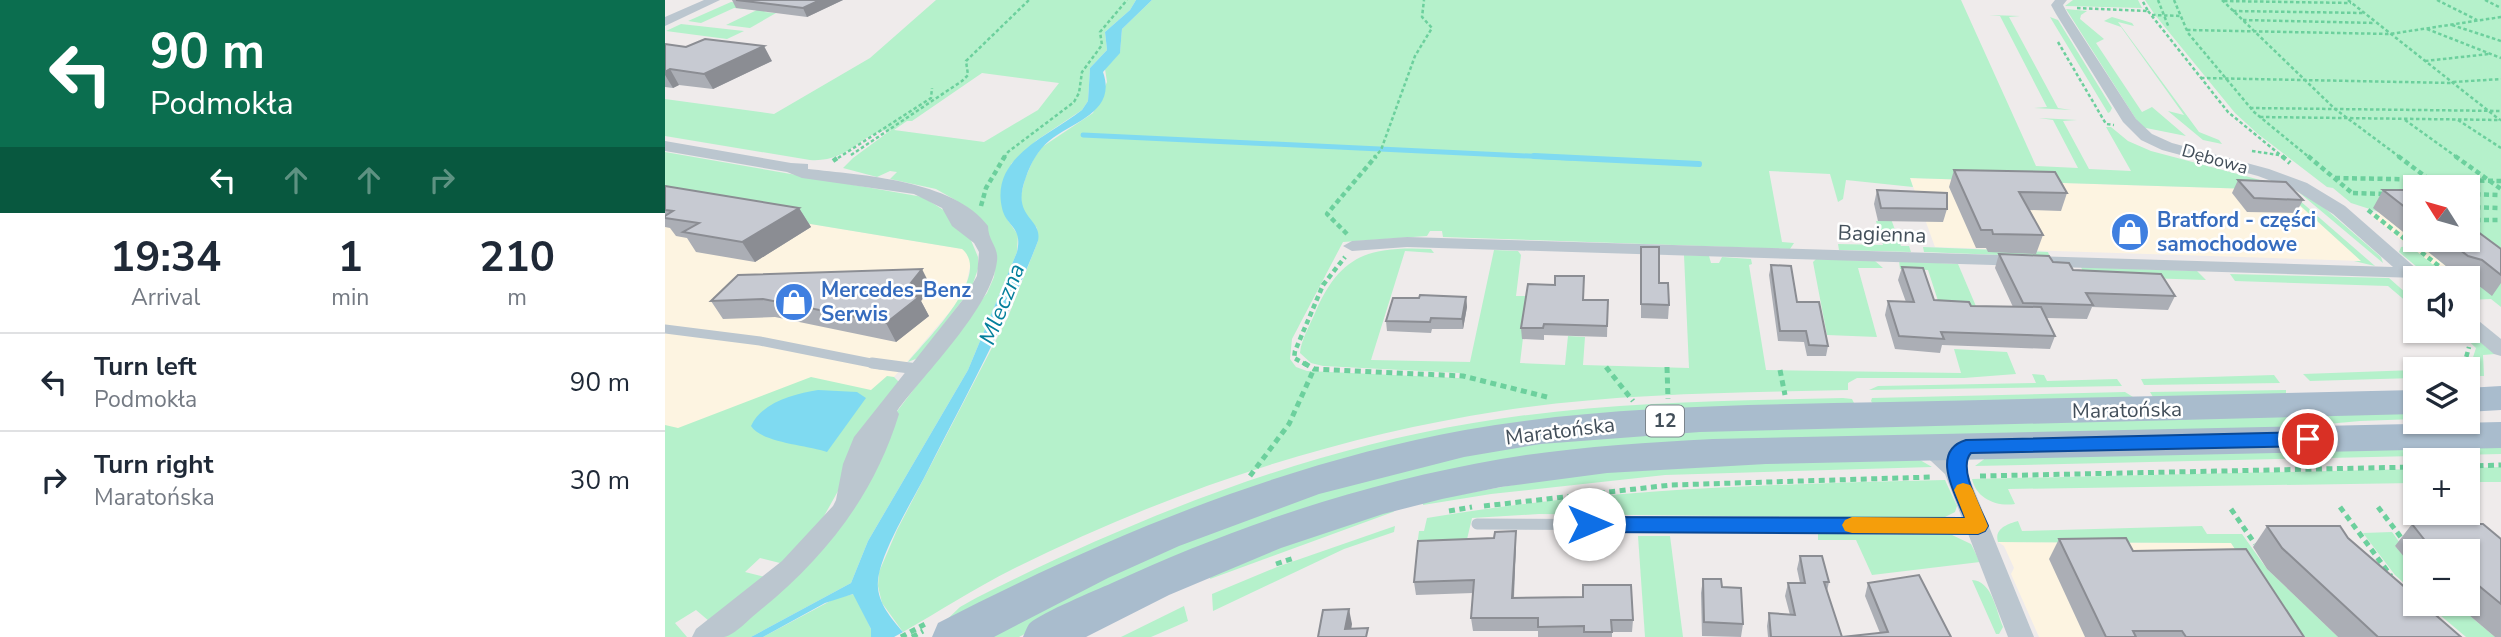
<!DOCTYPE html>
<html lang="en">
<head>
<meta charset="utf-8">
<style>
  body { margin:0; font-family:"Nunito Sans",sans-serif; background:#f6f6f7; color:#1f2937; height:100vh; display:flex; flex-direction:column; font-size:26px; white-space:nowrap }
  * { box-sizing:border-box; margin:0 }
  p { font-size:23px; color:#747a83 }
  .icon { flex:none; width:38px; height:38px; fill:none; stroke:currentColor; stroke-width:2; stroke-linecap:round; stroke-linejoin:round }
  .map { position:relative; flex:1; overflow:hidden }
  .details { display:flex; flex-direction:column; background:#fff; width:665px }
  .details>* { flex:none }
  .hud { background:#0b6e4f; color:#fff; overflow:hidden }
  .needle { width:46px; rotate:307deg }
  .fabs { position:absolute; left:1738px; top:175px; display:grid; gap:14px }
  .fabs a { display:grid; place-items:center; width:77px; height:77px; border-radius:0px; background:#fff; box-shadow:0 2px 5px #0004; font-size:35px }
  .pin { position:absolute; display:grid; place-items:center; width:60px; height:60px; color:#fff; margin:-30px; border:4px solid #fff; border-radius:50%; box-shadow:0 2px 7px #0007 }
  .me { position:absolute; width:77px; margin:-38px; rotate:90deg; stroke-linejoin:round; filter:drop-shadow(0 0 5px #0008) }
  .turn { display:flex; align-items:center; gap:24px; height:147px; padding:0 35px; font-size:32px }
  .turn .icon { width:91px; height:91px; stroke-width:2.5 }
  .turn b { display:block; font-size:49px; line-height:60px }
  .lanes { display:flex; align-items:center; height:66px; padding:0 35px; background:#0003; justify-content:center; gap:35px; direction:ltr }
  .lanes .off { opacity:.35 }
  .eta { display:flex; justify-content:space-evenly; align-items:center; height:119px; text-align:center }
  .eta b { font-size:42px; font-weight:700; line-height:49px }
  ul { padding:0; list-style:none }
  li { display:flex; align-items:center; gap:21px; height:98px; padding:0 35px; border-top:2px solid #e0e1e3 }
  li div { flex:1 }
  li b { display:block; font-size:26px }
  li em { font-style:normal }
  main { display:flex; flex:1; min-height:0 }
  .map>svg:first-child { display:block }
</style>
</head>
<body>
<main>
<section class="details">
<div class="hud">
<div class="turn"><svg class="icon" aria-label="left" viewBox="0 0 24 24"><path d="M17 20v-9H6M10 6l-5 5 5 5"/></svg><div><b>90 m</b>Podmokła</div></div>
<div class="lanes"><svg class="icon" aria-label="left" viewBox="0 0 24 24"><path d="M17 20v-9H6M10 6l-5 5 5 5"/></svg><svg class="icon off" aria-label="ahead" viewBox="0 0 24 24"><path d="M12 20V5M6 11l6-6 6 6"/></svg><svg class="icon off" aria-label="ahead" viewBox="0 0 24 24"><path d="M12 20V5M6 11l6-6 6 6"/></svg><svg class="icon off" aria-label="right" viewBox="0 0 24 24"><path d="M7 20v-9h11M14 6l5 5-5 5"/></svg></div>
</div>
<div class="eta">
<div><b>19:34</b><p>Arrival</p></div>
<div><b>1</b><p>min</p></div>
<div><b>210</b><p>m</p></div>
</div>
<ul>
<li><svg class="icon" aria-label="left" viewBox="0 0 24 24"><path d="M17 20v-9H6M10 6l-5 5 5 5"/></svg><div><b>Turn left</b><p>Podmokła</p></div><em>90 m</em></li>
<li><svg class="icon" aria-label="right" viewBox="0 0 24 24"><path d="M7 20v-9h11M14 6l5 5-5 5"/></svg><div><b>Turn right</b><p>Maratońska</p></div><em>30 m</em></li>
</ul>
</section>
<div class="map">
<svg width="1836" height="637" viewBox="0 0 1836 637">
  <rect width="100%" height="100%" fill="#efebeb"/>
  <g fill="#fdf4e1">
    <path d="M1245,178l373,12 79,71 -427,-14z"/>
    <path d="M0,200l298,49 6,6 2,7 -6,28 -13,19 -58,68 -80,103 -149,-43z"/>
    <path d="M1714,212l77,62 -9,2 -7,-4 -69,-57z"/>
    <path d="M1333,542l233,1 62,94h-254l-28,-63 3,-6 -10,-22z"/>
  </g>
  <g fill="#b5f1cb" fill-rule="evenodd">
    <path d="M271,0h200l-6,10 -25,22 2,18 -17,18 -2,33 -6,9 -45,30 -26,24 -4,55 11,16 -1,17 -49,118 -100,171 -17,42 -100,54h-33l70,-55 107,-168 92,-121 7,-16 2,-18 -39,-58 -21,-12 -46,-10 7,-7 -7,-1 -13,6 -34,-9 10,-10 38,-28c-28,-1 -41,33 -81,30l-145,-24v-37l109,15 96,-56zM317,73l77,10 -21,27 -54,32 -90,-12 13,-9h5z"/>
    <path d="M487,0h809l75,166 42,2 -25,-48 -14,-2 38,2 -14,1 26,48 42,2 -25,-44h5l17,14 23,10 113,30 27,12 84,73 -21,-5h7l-78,-71 -373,-12 3,9 -67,-7 -3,19 -5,3 -8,-28 -61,-3 13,71 12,1 -4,6 -347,-12 -1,-6h-12l-3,5 -84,6 -51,97 -2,20 6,8 11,4 152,7 1,-5 -137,-7 -12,-3 -11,-10c1,-13 10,-28 15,-40 25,-59 55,-67 116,-64l3,4 -29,-2 -34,109 99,2 24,-112 24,1 3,4 -5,41h12l-8,67 45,2 3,-29 17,1 -2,28 106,3 -5,-113 25,1 2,7h8l3,-6 29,2 1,5 -3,1 17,105 195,3 -7,-24 53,3 9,22 -52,4h-107l-9,5v7c-116,3 -233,3 -348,21 -169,26 -335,82 -487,158 -38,19 -73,42 -110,63l-21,-29 -4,-17 1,-14 18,-42 111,-213 30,-76 -1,-13 -15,-17 -1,-16 4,-16 8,-19 9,-13 51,-34 14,-31 -2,-13 15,-17 2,-23z"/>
    <path d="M1408,0h65l4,8 -77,-2z"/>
    <path d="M1480,0h356v307l-10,-8 -23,1v-11l11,1 -10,-12 -13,-4 -77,-62 -28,-9 -18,-15 -6,-1 -69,-53 -23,-21 -80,-98zM1750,187h52v53h-52z"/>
    <path d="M66,2l44,5 -11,5 12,1 -26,15 -24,-3 31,-15 -23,-2 -33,15 -13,-2z"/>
    <path d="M1401,9l21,2 -6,4 -1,4 24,20 -8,4 46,69 10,-5 34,29 -45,-9z"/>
    <path d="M1324,15l31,1 -11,1 49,91 13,2 -37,-2 13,-1 -47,-91z"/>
    <path d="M1385,17l8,3 54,88 -2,4 -2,1z"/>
    <path d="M1447,17l20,6 2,3 -16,-4 81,110 20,8 3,4 -19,-4 -35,-29 16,4 -63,-88 -17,-6z"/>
    <path d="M16,24l63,7 -17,8 -61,-8z"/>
    <path d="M0,152l258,45 22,14 8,15 17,12 8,19v12l-7,20 -53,69 -10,4c18,-22 85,-87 54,-113l-297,-49z"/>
    <path d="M1630,189l25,15 61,53 2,6z"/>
    <path d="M1226,219l10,27h8l2,6 -72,-2 -1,-6 45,1 -7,-24z"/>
    <path d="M1745,246l37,30 -30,-9 -18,-15 2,-5z"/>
    <path d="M1258,247l125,5 2,5 -126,-5z"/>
    <path d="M1151,259l59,2 8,7h-25l19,69 -50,-2 -14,-73z"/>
    <path d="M1234,261l59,3 20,47 -37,-1 -13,-40 -28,-1z"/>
    <path d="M1416,267l116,4 9,9 -121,-4z"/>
    <path d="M1565,274l159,4 26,23v8l-27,-23 -153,-5z"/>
    <path d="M1793,331h9l28,23 -12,1 1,21h-15l-1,-3 8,-25z"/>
    <path d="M1750,370v8l-105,3 -7,-7z"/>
    <path d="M1367,374l12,1 3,6 70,-2 5,7 -253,4 9,-4 158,-3z"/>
    <path d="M1609,375l6,8 -136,2 -3,-6z"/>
    <path d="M222,376l7,1 5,5 -80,143 -31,35 -8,3 -20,-5 -15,14 20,5 -56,44 -13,-11 -21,13 12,14h-22v-212l13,3 133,-51 60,13z"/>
    <path d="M1621,390v6l-133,1 -3,-5z"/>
    <path d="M1460,392l8,5 -260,7 -2,-3 1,-3z"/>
    <path d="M1178,398l9,1 2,4 -349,24 -570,204 25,-24 16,-9c157,-79 323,-146 497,-175 123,-21 246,-22 370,-25z"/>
    <path d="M1750,412v7l-55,2 -87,8 -705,23 -459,138 -90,47h-41l137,-70 210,-78 178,-42 174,-17z"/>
    <path d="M1836,445v9l-526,12 12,-9z"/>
    <path d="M1255,460l12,7 -267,8 -174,19 -68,11v-3c84,-17 168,-32 253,-36 81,-4 163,-4 244,-6z"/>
    <path d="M1836,467v15h-33v-14z"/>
    <path d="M1750,469v14l-407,6 7,15c-19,3 -39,-6 -43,-25z"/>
    <path d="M1280,480l12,26 -2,6 -12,6 -404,-4 -67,4 -8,34 -48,2 3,-23h5l3,-13c171,-29 344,-34 518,-38z"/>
    <path d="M734,508l-6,4 -183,67 1,-6 62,-25z"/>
    <path d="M1353,521l4,10 180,-5 5,8h35l25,35 71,68h-45l-62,-94 -233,-1c-4,-13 9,-18 20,-21z"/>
    <path d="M730,526l-1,6 -50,17 -131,62 -1,-17 65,-27z"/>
    <path d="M1727,532l10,14h-7l20,23v24l-20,-18 -32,-42z"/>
    <path d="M1153,534l134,1 19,9 9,18 -108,13 -16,-35h-38z"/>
    <path d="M973,536h32l13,101h-38z"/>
    <path d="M1307,580c20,1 24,30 31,47l-4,7h-3z"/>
    <path d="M189,594l17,35v8h-108l73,-39z"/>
    <path d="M1762,604h29l39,33h-29z"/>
    <path d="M519,606l4,15 -37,16h-30z"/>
  </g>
  <g fill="#7fdaf1">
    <path d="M471,0h16l-30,29 -2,24 -17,19c14,40 -29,49 -54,69 -11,9 -18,22 -23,36 -16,42 17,40 12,64 -32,83 -74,158 -114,237 -13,25 -44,76 -46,103 -2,20 13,37 25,51l-9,5h-23v-8l-18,-35 -28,9 -62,34h-12l100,-54 17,-42 100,-171 49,-118c6,-26 -11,-25 -15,-44 -12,-52 49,-73 80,-98l6,-9 2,-33 17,-18 -2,-18 25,-22z"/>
    <path d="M153,390l39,2 9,6 -39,54c-20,-7 -65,-9 -76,-26 11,-24 43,-32 67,-36z"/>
  </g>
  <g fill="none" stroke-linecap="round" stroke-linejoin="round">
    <path stroke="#7fdaf1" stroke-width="5" d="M418,135l488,23"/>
    <path stroke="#7fdaf1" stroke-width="6" d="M869,156l165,8"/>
    <g stroke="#6cd09d" stroke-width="2.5" stroke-dasharray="3.5 2.5" stroke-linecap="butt">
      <path d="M1493,0l11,28"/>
      <path d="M1509,0l14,33 66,79 56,46"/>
      <path d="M1557,0l113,109 66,49"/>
      <path d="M1683,0l152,120"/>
      <path d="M1772,0l40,20"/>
      <path d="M1820,0l16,8"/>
      <path d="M1559,1l127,2"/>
      <path d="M1412,8l71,3 -6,-11"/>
      <path d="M1483,11l80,101 56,46"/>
      <path d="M1568,11l131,2"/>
      <path d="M1487,15l29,1"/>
      <path d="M1578,20l132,3"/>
      <path d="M1787,25l49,16"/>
      <path d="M1762,29l74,29"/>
      <path d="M1522,30l203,4 111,-17"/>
      <path d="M1393,42l48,82 8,1"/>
      <path d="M1760,61l64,-7"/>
      <path d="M1536,78l252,5"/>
      <path d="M1788,82l48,-3"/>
      <path d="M1585,108l251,3"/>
      <path d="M1595,117l241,3"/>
      <path d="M1740,120l53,38"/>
      <path d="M1793,120l43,28"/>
      <path d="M1587,151l27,4"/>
      <path d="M186,155l111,-74 6,-6 -2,-14 63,-61"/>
      <path d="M173,158l93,-60 1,-10"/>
      <path d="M339,158l4,-6 66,-50 5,-9 3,-21 20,-27 -2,-13 27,-32"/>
      <path d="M709,158l7,-8 34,-94 17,-28 -10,-11 2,-17"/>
    </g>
    <g stroke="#6cd09d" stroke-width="4.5" stroke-dasharray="5 3.5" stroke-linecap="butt">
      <path d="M1617,156l8,7"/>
      <path d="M1643,156l44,37"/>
      <path d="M1733,156l32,24"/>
      <path d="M1790,156l46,33"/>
      <path d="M168,161l7,-5"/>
      <path d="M1670,178l166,3"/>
      <path d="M1688,193l33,1"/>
      <path d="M1802,194l34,1"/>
      <path d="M316,206l5,-18 19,-32"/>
      <path d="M1802,207l34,1"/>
      <path d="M1703,210l86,68"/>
      <path d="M1802,220h34"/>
      <path d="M682,234l-20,-20 49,-58"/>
      <path d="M1740,289l10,9"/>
      <path d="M642,365l-13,-7 1,-7 28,-66 22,-28"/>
      <path d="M1799,365l5,-18"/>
    </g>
    <g stroke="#6cd09d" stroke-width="5" stroke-dasharray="6 4.5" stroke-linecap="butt">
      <path d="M639,363l10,6 149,7 84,21"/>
      <path d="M941,367l27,34"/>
      <path d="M1002,367l1,32"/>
      <path d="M1798,369l2,-6"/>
      <path d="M1115,370l5,25"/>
      <path d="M1802,466l34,-1"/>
      <path d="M585,476l39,-52 25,-55"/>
      <path d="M1315,476l435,-9"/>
      <path d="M819,506l187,-21 261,-8"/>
      <path d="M1675,507l51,69"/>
      <path d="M1713,507l25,33"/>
      <path d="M1566,509l24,35"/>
      <path d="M784,511l23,-4"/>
      <path d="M1802,513l13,15"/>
      <path d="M611,564l18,-6"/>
      <path d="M236,637l26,-14"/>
      <path d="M247,637l11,-6"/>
    </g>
    <path stroke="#bbc6cf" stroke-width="9" d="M0,329l95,12 121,24"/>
    <g stroke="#bbc6cf" stroke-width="11">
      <path d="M207,363l45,6"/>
      <path d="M812,524l500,2"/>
    </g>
    <g fill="#bbc6cf" fill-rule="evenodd">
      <path d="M39,0h16l-55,26v-9z"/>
      <path d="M1390,0h12l-4,5 5,9 68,105 16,15 20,9 97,26 38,14 38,23 73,64 3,4 -3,4 -1011,-31 -55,4 -9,-5 9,-5 55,-4 986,30 -60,-53 -38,-24 -37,-14 -96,-26 -21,-10 -18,-18 -67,-108 -5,-9z"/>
      <path d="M0,141l126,22 17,1v5c53,6 146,11 180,57 0,15 11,21 9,35 -5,46 -72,112 -100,150l2,3c-25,82 -75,145 -141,198 -9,7 -23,23 -34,25 -10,0 -22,0 -32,0l4,-8 86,-68 51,-55 3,-6 7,-36 11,-27 111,-140 12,-21 2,-24 -5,-9 -22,-17 -10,-18 -28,-14 -112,-16 -15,-6 -122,-21z"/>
      <path d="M1802,315l7,2 27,22v17l-7,-2 -27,-23z"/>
      <path d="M1263,440l23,10 15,20 68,167h-26l-63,-163 -28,-26 3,-6z"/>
    </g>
    <g fill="#a9bccd" fill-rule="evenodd">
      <path d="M1836,386v24l-34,2v-24z"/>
      <path d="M1750,390v24l-715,18 -159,12 -77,13 -145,37 -140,52 -71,32 -114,59h-62l6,-14c167,-86 342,-159 527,-193 140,-25 283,-25 425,-28 175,-4 350,-8 525,-12z"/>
      <path d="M1836,422v26l-735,16 -159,9 -106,14 -59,12 -59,15 -102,34 -112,47 -83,42h-63c2,-4 4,-11 7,-14 13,-11 64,-32 82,-40 123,-57 255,-101 389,-124 70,-12 141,-16 212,-20z"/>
    </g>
  </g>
  <g fill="#abaeb5">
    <path d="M67,0h111l-36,17 -71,-9z"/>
    <path d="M0,44l107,17 -59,28 -34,-4 -6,3 -8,-1z"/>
    <path d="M1289,170l113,23 -6,18 -32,-1 14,25 -7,19 -48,-2 -2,-4h-10l-27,-61z"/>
    <path d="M1573,180l65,20 -7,13 -49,-1 -15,-19z"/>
    <path d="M0,186l134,22 12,19 -56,35 -59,-10 -9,-14 -11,-2 -6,-8 -5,-1z"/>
    <path d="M1212,190l70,19 -4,13 -65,-1 -4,-17z"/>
    <path d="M1718,190h32v50h52l34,9v34l-9,13 -23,-18 -13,-4 -83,-66z"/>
    <path d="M976,247l18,36 10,22 -1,14 -27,-1z"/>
    <path d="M1334,254l54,8 20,8 102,26 -7,14 -76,-3 -5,12 -40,-1 8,18 -5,13 -108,-4 -2,8 -45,-4 -10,-34 3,-14 18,1 -8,-22 4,-13 32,33 37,6 42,1 -18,-39z"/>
    <path d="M1106,265l57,81 -2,10h-19l-3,-14 -26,-1 -9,-66z"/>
    <path d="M266,287l-10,14 8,15 -33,26 -121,-25 -52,2 -12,-18z"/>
    <path d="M801,297l1,10 -4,22h-31l-1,4 -44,-2 -1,-10 33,-23z"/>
    <path d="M918,300h25l-1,37 -63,-2v5l-22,-1 -1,-11z"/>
    <path d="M1747,524l89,15v98h-6l-39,-33h11v-53h-52v18l-5,-5 -15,-18z"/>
    <path d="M1602,526l81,12 113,99h-123l-71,-68 -14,-22z"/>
    <path d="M1394,539l74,12 171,86h-219l-36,-78z"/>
    <path d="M851,544l-2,54 119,22 -1,12h-20v5h-74v-6h-65l-2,-13 2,-25 -57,2 -2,-13z"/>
    <path d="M1135,556l29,26 -2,9 15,46 38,-4 -15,-37 3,-13 83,54h-183l-1,-11 2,-13 21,2 -5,-19 3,-13h12l-3,-14z"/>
    <path d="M1038,579l19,8 21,37 -2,13 -39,-1 -1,-43z"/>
  </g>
  <g fill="#8b8d93">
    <path d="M155,0h23l-36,17 -4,-9z"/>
    <path d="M99,46l8,15 -59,28 -9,-15z"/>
    <path d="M5,69l9,16 -6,3 -8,-13v-3z"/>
    <path d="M134,208l12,19 -56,35 -13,-20z"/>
    <path d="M257,269l9,18 -10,14 8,15 -33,26 -10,-19 16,-29z"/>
    <path d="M801,297l1,10 -4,22 -1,-10z"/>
    <path d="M851,531v13l-3,66 -1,-12z"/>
    <path d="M684,609l3,15 -2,13 -5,-8z"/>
  </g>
  <g fill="#c7cad2" stroke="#8b8d93" stroke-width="2">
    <path d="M71,0h84l-17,8z"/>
    <path d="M40,39l59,7 -60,28 -34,-5 -5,3v-28l21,3z"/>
    <path d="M1289,170l101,2 12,21 -48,-1 24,43 -50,-1 -1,-4h-11z"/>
    <path d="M1573,180l48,2 17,18 -49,-2z"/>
    <path d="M0,186l134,22 -57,34 -59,-10 16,-9 -34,-5v-2l8,-5 -8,-1z"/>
    <path d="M1212,190l70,3v16l-66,-1z"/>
    <path d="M1718,190h32v25z"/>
    <path d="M1802,226h3l31,23v26l-19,-15 -14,-4 -21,-16h20z"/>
    <path d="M976,247h18v36h9l1,22 -28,-1z"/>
    <path d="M1334,254l50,2 4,6 16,1 4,7 88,4 14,22 -89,-3 7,12 -70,-2z"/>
    <path d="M1106,265l20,1 6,36h22l9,44 -19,-1 -3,-14h-26z"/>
    <path d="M1237,267l21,1 11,32 35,2 2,4 70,1 14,29 -114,-4 3,7 -45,-3 -11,-35 26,1z"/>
    <path d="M257,269l-20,25 17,3 -33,26 -123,-24 -52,2 27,-26z"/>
    <path d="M890,276h29l-1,24h25l-1,26 -63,-2 -1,4h-22l7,-44 27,1z"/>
    <path d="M755,295l46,2 -4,22 -31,-1 -1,4 -44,-1 7,-23h26z"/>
    <path d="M1747,524h71l18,15v65l-34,-28v-25h-30l-10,-8z"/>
    <path d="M1602,526h73l8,12 67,58v8h8l38,33h-83l-96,-89z"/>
    <path d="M851,531l-4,67 71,-1v-12h48l2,35h-22l1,12h-28v-6l-46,1v-9h-67l3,-38 -60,2 4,-41 76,-3 1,-6z"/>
    <path d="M1461,538l7,13 113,-2 58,88h-118l-4,-6h-49l3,6h-30l-47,-98z"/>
    <path d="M1135,556h22l7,26h-5l18,55 46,-5 -20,-49 51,-8 32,62h-180l-2,-24 26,2 -7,-32h17z"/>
    <path d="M1038,579h18l1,8 19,1 2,36 -39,-2z"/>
    <path d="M684,609l-4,20 23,-1 -2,9h-48l5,-27z"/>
  </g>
  <path fill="#0e6fe6" stroke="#094896" stroke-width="2" d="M1643,432l6,2 3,5 -3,5 -6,2 -337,7c-14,15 10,56 17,73l-3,5 -7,3 -389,-2 -7,-2 -3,-6 3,-5 7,-2 376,1c-9,-22 -36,-67 1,-78z"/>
  <path fill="#f59e0b" d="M1298,483l7,2 3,5 15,36 -3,5 -7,3 -126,-1 -7,-2 -3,-6 3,-5 7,-3 113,1 -11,-28 3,-5z"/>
  <defs>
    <symbol id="shop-disc" viewBox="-11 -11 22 22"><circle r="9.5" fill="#3f7fe0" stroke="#fff"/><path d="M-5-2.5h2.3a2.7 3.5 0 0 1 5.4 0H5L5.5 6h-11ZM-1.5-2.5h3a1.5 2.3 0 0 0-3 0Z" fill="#fff"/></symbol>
  </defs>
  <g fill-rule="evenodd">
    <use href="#shop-disc" x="1443" y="210" width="44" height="44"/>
    <use href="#shop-disc" x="107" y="280" width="44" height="44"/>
  </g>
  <g text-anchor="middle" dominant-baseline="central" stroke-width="5" stroke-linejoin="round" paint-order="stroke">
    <g font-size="18" fill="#434f5a" stroke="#fff">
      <text transform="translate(1550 159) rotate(16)">Dębowa</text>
    </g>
    <rect fill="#fff" stroke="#7b848c" stroke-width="2" x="981" y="405.5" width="38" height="31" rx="5"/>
    <g font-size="19" font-weight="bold" fill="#434f5a">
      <text x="1000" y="421">12</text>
    </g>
    <g font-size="21" font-weight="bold" fill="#366cbe" stroke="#fff" text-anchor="start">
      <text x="1492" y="220">Bratford - części<tspan x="1492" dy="24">samochodowe</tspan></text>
      <text x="156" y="290">Mercedes-Benz<tspan x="156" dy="24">Serwis</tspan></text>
    </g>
    <g font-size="21" fill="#434f5a" stroke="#fff">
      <text transform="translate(1217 234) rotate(2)">Bagienna</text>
      <text transform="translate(1462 410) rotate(-1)">Maratońska</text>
      <text transform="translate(895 431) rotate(-7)">Maratońska</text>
    </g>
    <g font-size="23" font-style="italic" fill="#047f9c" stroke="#fff">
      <text transform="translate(337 304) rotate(-68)">Mleczna</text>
    </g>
  </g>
</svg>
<div class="fabs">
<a><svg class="needle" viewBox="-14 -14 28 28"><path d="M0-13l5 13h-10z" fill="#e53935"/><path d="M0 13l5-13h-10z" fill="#747a83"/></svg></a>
<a><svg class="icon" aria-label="sound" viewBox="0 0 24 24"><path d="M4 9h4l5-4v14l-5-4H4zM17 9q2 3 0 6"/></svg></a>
<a><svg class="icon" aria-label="layers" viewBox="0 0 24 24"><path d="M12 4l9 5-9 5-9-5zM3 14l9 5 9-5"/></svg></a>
<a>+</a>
<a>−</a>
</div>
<div class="pin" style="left:1643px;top:439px;background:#d93025"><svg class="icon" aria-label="arrive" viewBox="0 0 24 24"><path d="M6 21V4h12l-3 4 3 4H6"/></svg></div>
<svg class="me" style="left:924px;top:524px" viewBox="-20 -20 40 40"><circle r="19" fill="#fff"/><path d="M0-13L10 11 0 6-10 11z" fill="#0e6fe6"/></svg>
</div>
</main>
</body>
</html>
